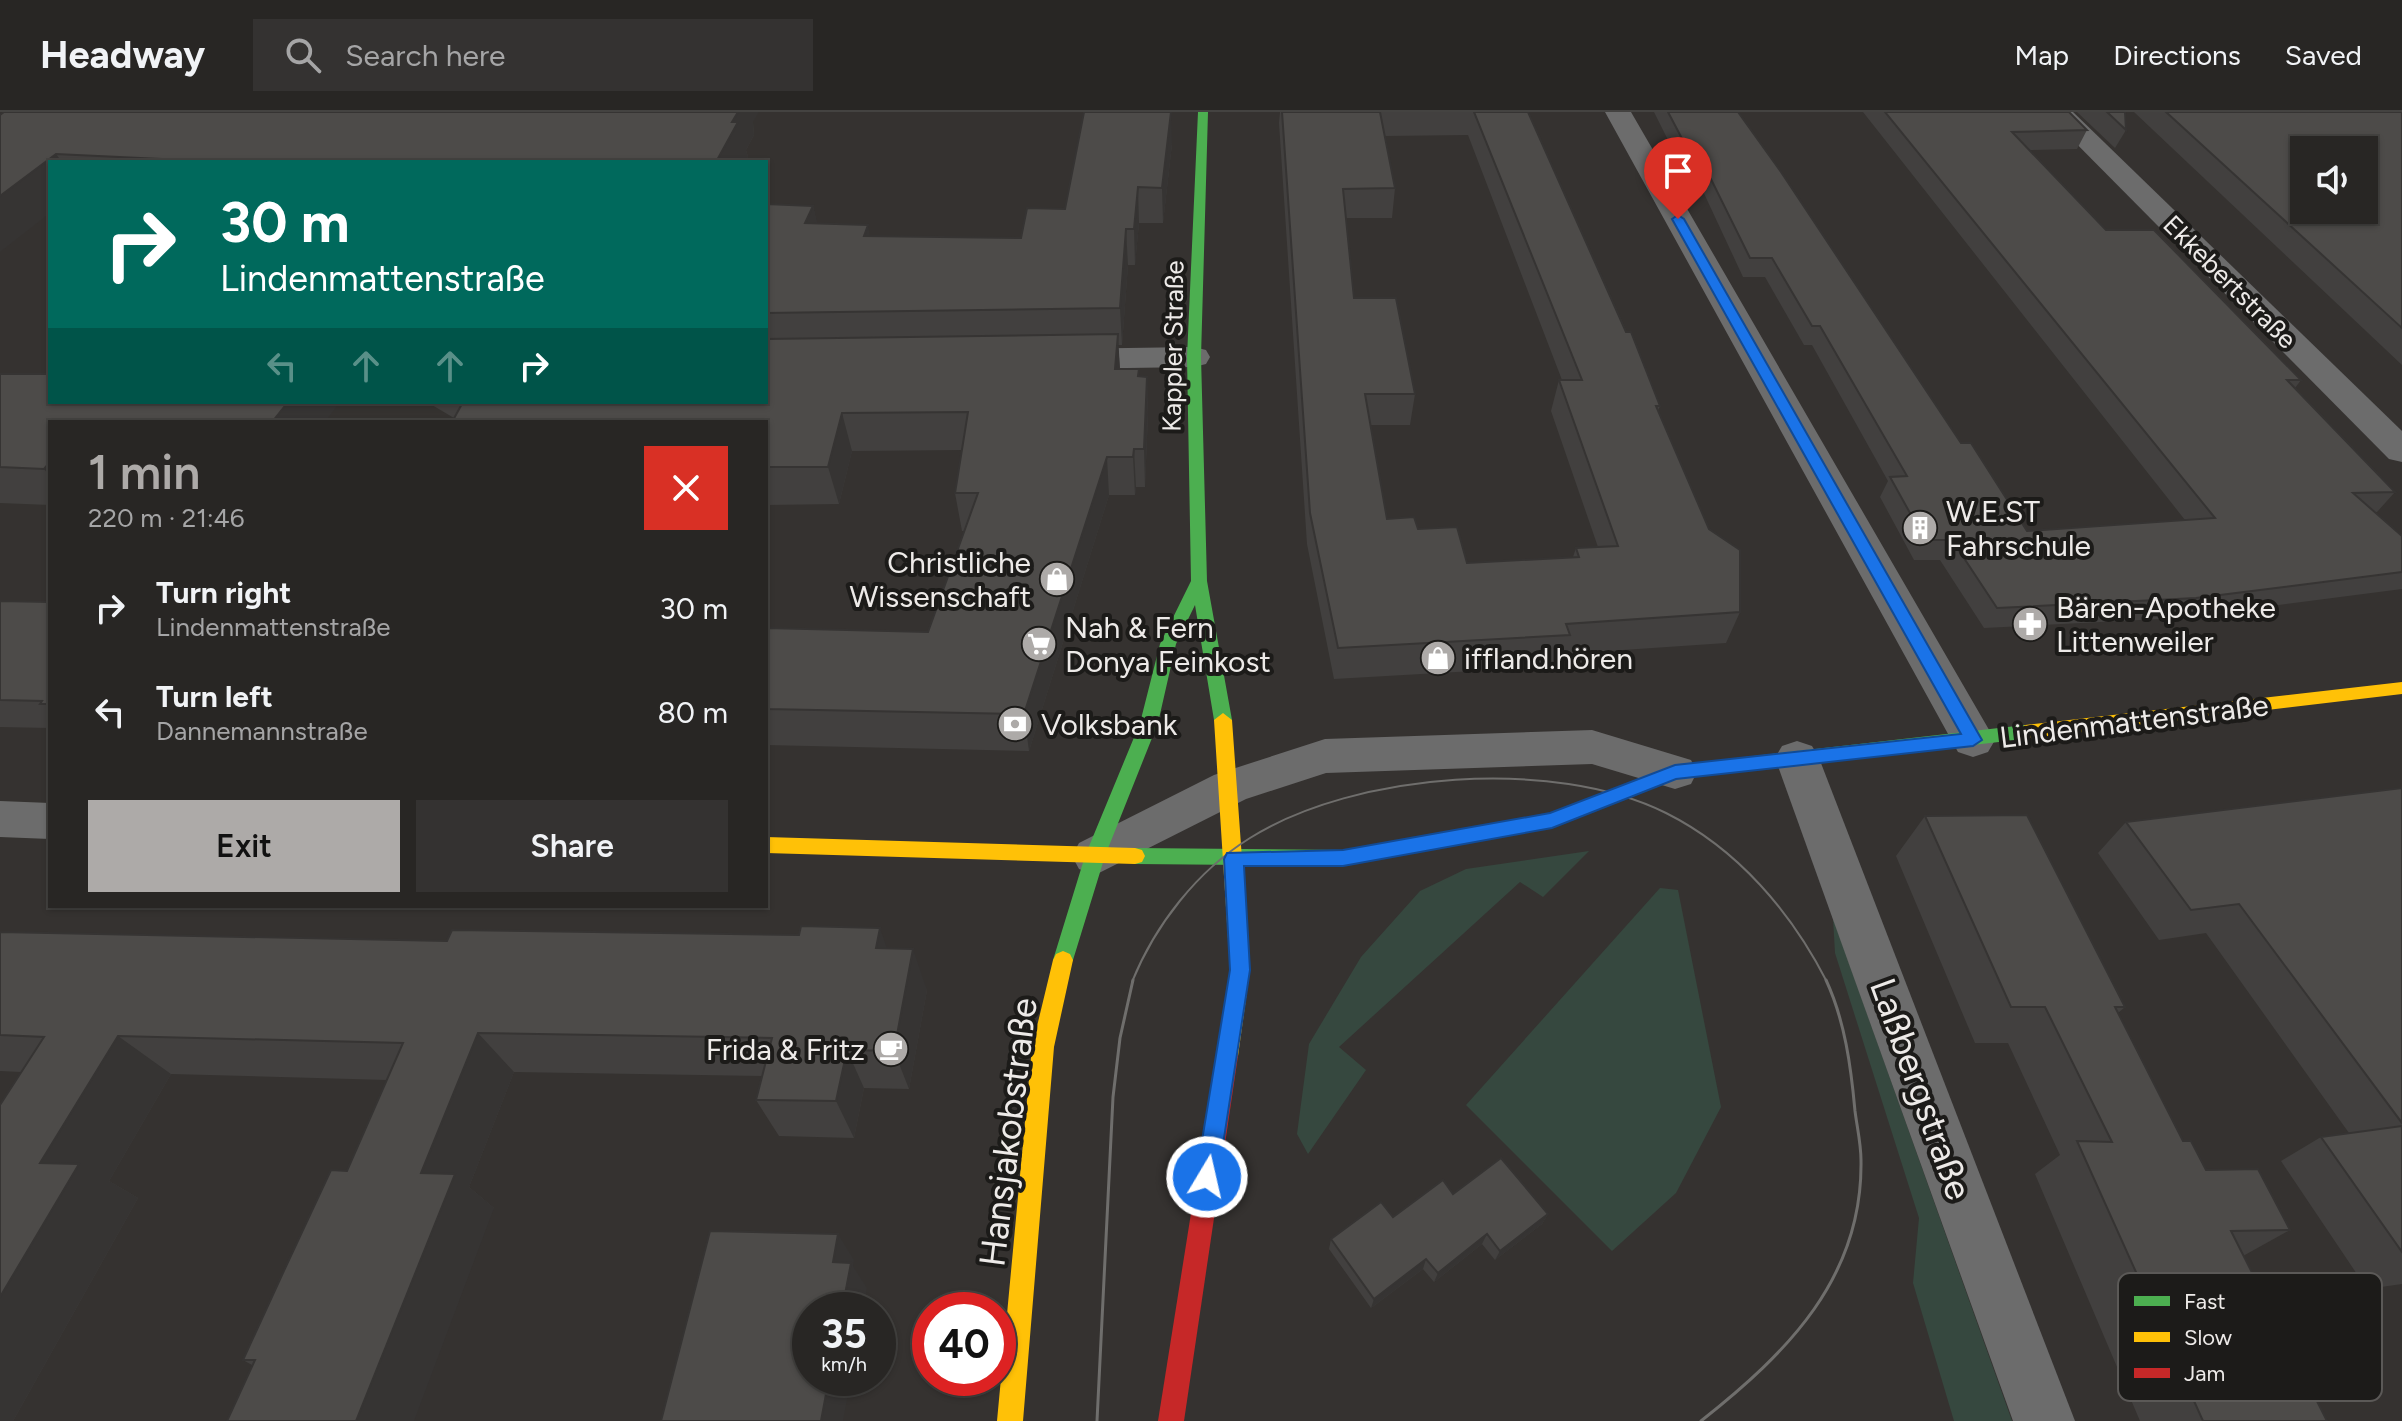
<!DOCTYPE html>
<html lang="en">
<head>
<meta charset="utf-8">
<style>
  body { margin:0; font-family:Figtree,sans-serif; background:#343231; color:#f1f3f6; height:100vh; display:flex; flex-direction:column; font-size:30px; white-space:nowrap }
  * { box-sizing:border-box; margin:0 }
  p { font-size:26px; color:#a5a5a6 }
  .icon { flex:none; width:44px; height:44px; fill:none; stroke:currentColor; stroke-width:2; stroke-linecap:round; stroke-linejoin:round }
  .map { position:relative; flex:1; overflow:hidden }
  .side { position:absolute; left:48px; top:308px; width:720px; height:488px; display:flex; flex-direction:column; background:#282624; border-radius:0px; box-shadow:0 2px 6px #0004,0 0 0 2px #444341 }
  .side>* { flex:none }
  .banner { position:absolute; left:48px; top:48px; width:720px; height:244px; border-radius:0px; box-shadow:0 2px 6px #0004,0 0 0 2px #444341; background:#00695c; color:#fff; overflow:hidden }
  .tools { position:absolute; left:2290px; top:24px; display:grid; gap:16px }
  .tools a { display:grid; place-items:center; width:88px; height:88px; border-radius:0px; background:#282624; box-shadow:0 2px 6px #0004,0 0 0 2px #444341; font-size:40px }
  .speed { position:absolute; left:792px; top:1180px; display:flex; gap:16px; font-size:40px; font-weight:700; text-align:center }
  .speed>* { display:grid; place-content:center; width:104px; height:104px; border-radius:50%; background:#282624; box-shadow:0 2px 6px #0004,0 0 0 2px #444341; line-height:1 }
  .speed small { font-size:20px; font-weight:400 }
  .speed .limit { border:12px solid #d22; background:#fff; color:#111 }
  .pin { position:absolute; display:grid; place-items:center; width:68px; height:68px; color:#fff; margin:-82px -34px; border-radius:50% 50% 50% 0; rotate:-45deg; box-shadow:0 0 8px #0007 }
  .pin .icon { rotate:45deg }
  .me { position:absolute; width:88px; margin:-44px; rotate:9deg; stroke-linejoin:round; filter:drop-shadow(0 0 6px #0008) }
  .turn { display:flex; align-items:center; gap:28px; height:168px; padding:0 40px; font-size:36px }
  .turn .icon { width:104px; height:104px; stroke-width:2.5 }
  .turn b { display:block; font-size:56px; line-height:68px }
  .lanes { display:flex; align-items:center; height:76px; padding:0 40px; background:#0003; justify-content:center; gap:40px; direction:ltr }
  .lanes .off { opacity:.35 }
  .round { display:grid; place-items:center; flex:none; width:84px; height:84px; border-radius:0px; background:#343231 }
  .headline { display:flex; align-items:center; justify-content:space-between; height:136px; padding:0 40px }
  h1 { font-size:48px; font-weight:600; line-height:60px; color:#adaaa8 }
  .cta { display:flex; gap:16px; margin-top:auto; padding:16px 40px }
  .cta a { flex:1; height:92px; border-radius:0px; background:#adaaa8; color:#111; font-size:32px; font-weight:600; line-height:92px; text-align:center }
  .cta a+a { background:#343231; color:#f1f3f6 }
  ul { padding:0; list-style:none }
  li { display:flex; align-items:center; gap:24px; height:104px; padding:0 40px }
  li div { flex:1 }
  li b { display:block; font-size:30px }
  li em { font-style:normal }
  header { display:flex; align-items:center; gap:48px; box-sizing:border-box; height:112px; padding:0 40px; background:#282624; border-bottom:2px solid #444341 }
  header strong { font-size:38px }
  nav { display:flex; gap:44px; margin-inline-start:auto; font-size:28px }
  .search { width:560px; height:72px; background:#343231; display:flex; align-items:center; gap:20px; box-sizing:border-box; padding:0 28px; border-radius:0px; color:#a5a5a6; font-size:30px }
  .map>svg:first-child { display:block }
</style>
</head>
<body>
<header>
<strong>Headway</strong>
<div class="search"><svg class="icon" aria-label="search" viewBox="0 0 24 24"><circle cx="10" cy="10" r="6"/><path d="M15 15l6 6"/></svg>Search here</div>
<nav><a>Map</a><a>Directions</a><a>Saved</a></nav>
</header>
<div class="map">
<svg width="2402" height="1309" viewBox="0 0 2402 1309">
  <rect width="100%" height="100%" fill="#353230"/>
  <g fill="#36483f">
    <path d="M1589,739l-46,46 -23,-15 -181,165 27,23 -58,84 -11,-20 12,-90 52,-87 59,-66 46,-22z"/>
    <path d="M1660,776l18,2 43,217 -45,86 -64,58 -146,-146z"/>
    <path d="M1833,806l179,503h-58l-41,-138 6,-65 -84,-265z"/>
  </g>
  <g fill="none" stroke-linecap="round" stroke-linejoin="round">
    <g fill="#6c6c6c" fill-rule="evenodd">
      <path d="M1605,0h26l357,616 7,12 -7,12 -15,5 -15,-5z"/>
      <path d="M2045,0h28l329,319v31l-13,-3z"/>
      <path d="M1194,235l12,3 4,7 -4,7 -12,3 -133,2 -12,-3 -4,-7 4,-7 12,-3z"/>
      <path d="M1592,618l99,30 6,12 -6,12 -16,5 -83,-25 -266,9 -80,26 -151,76 -16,-6 -7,-13 7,-13 135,-68 111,-36z"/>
      <path d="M1797,629l15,5 7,12 256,663h-62l-238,-663 7,-12z"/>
      <path d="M0,689l50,2v36l-50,-2z"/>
    </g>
    <g fill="#4caf50" fill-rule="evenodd">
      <path d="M1198,0h10l-7,245 6,224 25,139 -9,7 -9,-7 -19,-115 -19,39 -18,79 -53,133 -32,104 -3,6 -7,3 -7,-3 -3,-6 32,-104 55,-133 20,-79 31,-63 -4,-224z"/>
      <path d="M2025,613l9,7 -9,7 -348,40 -125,49 -209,38 -208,-2 -7,-2 -3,-6 3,-6 7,-2 208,2 207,-36 125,-49z"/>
    </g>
    <g fill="#ffc107" fill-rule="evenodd">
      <path d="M2402,570v12l-377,45 -9,-7 9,-7z"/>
      <path d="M1223,601l9,7 18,250 -12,86 -3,7 -8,3 -8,-3 -3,-7 14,-86 -16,-250z"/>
      <path d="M766,725l369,11 7,2 3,6 -3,6 -7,2 -369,-11z"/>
      <path d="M1063,839l7,3 3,6 -19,87 -31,374h-26l35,-374 21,-87 3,-6z"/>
    </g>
    <path fill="#c62828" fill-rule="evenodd" d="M1227,934l8,3 3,7 -54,365h-26l58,-365 3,-7z"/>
    <path stroke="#6f6e6c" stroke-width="2" d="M1132,870c23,-57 65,-111 118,-144 105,-66 304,-81 416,-25 72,36 125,99 161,169"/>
    <g stroke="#6f6e6c" stroke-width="3">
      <path d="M1097,1309l16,-324 7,-59 13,-58"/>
      <path d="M1701,1309c86,-68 162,-143 160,-261 0,-16 -4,-33 -6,-49 -4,-44 -10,-90 -29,-131"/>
    </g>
  </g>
  <g fill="#42403f" fill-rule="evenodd">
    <path d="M1280,0h248l132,294 -2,5 82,201 -14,31 -162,11 -4,12 -226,13 -27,-135 -28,-421zM1468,23l94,245h-3l-8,31 47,136 -22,1 -3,9 -106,6 -49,-34 -31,-10 -16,-94h39l5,-31 -61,-96 -8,-80h46l3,-30 -10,-52z"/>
    <path d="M1654,0h84l223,331 66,88 158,-11 -322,-408h206l18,18 -10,19 -47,1 76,80 195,150 -6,8 100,104 -18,20h-2l27,24v53l-223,29 -195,10 -44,-68h-26l-34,-63 8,-16 -76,-136h-8l-39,-68h-22l-42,-90 -9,1z"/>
    <path d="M2077,0h48l1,18 -11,18z"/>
    <path d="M2134,0h268v253z"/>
    <path d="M0,3l753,7 1,13 -8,15 2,7 -3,5h-695z"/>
    <path d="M1172,32l-9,79h-24l-4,42h-7l-6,80h-4l2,24h19v7l8,1 1,37 -3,73h-9l-1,8h-26l-80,256 -263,-6v-117l162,4 36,-101h-2l-7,-38 7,-43 -110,1 -13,53 -73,1v-83l-312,-4 -22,-13 -1,-3h335v-198l47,2 4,18 53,12 151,2 44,-29z"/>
    <path d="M0,262l50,48v83l-50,-2z"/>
    <path d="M0,489l50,1v126l-50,-1z"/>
    <path d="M2402,676v496l-35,5 -86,-128 40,-24 28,-4 -143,-200 -47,7 -61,-87 28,-31z"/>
    <path d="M1925,704l200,191 -7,6 65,128 23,29 84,60 -47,26 84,165h-187l-105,-247 25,-19 -52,-112h-33l-79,-187z"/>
    <path d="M0,820l447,9 440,7 40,42 -18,99 -45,-1 -10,50 -75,-2 -23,-36 6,-24 -248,-4 -45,115 25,21 -242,157 -9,-5 104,-189 40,-91 -216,-6 -62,107 29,17 -125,223 8,-349 -21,-1z"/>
    <path d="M1453,1082l95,20 -6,10 -47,36 -13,-16 -48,38 -11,-13 -52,39 -42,-59 2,-10z"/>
  </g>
  <g fill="#363433">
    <path d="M738,0h21l-6,10 1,13 -8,15 2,7 -3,5h-29l16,-40z"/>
    <path d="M1171,0l1,32 -9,79 -1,-35z"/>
    <path d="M56,42l6,8h-12v51l-50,39v-56z"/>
    <path d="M1138,75l1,36 -4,42 -1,-36z"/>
    <path d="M813,94l9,36 -17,-19z"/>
    <path d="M868,113l7,37 -11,-26z"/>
    <path d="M1126,117l2,36 -6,80 -2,-37z"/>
    <path d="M1118,222l2,37 -5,-2z"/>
    <path d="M1147,265l1,37 -3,73 -1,-38z"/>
    <path d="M288,290h52l-15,20h-53z"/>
    <path d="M842,301l10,38 -13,53 -11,-37z"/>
    <path d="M1134,337l2,38 -1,8 -2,-38z"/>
    <path d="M1107,345l2,38 -80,256 -5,-37z"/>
    <path d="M50,350v14l-6,-7z"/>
    <path d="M880,816l14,41 -18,-21z"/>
    <path d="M913,837l14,41 -18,99 -15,-38z"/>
    <path d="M478,921l36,39 -45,115 25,21 -80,213h-58l65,-248z"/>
    <path d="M118,924l53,38 -62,107 29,17 -125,223h-13v-124l40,-134z"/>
    <path d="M847,938l17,38 -10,50 -18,-37z"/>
    <path d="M1548,1102l-6,10 -47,36 5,-9z"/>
    <path d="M838,1122l16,26 -1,6 14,22 -4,22h-21l-9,-48z"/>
    <path d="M1487,1122l-5,10 -48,38 4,-9z"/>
    <path d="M1426,1147l-3,10 -52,39 3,-9z"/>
    <path d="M829,1266h22l-8,43h-22z"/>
  </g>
  <g fill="#4d4b49" stroke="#363433" stroke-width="2" fill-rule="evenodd">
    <path d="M4,0h734l-6,10h6l-22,40h-491l-169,-8 -56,42v-81z"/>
    <path d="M1084,0h87l-9,76 -24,-1 -4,42h-8l-6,79 -354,5v-109l47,2 -8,17 63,2 -4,11 157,2 6,-30 38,1z"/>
    <path d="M1282,0h98l15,76 -52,1 11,109h42l19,96h-50l22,125 27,-2 4,12 39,-2 10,36 112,-6 -3,-9 42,-2 -59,-166h23l-108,-268h54l98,220h5l29,74h-4l53,123 31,21v62l-174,12 4,11 -232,13 -28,-135z"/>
    <path d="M1668,0h70l43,60 180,271h10l56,88 188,-13 -330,-406h184l18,18 -75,2 94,98h48l147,150h-14l108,112 -42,1 49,43v36l-206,26 -199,10 -45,-68h-27l-35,-63 17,-1 -87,-150h-8l-40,-68h-22l-44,-89h-8z"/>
    <path d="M2107,0h18l1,18z"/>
    <path d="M2166,0h236v216zM2304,38h60v60h-60z"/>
    <path d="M1118,222l-3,35h24l-1,7 9,1 -3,72h-10l-1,8h-26l-83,257 -258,-5v-81l162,4 50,-139h-23l13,-81 -126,1 -14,54h-62v-45h-314l11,-20h303v-63z"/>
    <path d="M0,262h50v28h238l-16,20h-222v40l-6,7 -44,-2z"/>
    <path d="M0,489l50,1v102h-10l2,-3 -42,-1z"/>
    <path d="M2402,676v335l-163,-219 -48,6 -65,-88z"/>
    <path d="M2027,703l98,192h-10l68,134h8l15,29 52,-1 32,61 -59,1 96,190h-124l-126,-280 35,1 -67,-135h-34l-86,-191z"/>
    <path d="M801,814l79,2 -4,20 37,1 -19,102 -47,-1 -11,51 -80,-1 16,-62 -294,-5 -57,140 34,1 -99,247h-129l28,-61h-12l39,-85 49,-105 16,1 56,-128 -285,-7 -78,127 39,1 -79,133v-192l44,-68 -44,-2v-103l447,9 5,-11 347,5z"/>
    <path d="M2402,1014v126l-81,-115z"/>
    <path d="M1501,1046l47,56 -48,37 -13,-17 -49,39 -12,-14 -52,40 -43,-60 50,-37 12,15 50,-37 10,14z"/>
    <path d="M710,1119l128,3 -5,28 18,1 -9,47h-32v68h19l-8,43h-160z"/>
  </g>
  <path fill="#1a73e8" stroke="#114b97" stroke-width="2" d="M1678,103l6,4 298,521 -9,6 -297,33 -124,49 -209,38h-99l6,104 -32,207 -3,7 -8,4 -8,-4 -3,-7 34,-207 -6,-111 3,-6 116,-3 207,-37 125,-48 286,-31 -289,-515z"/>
  <defs>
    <symbol id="building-disc" viewBox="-11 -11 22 22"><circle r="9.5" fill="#adaaa8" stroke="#1c1b19"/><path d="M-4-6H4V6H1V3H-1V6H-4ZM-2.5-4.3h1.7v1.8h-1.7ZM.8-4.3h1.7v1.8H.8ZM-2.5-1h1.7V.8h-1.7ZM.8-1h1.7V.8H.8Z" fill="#fff"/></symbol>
    <symbol id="shop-disc" viewBox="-11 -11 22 22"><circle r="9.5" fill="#adaaa8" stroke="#1c1b19"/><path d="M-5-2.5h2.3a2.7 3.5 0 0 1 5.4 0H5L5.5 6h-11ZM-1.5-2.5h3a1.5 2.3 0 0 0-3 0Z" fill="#fff"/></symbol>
    <symbol id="pharmacy-disc" viewBox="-11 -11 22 22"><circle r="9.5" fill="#adaaa8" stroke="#1c1b19"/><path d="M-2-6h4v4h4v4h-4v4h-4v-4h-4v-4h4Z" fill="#fff"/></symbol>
    <symbol id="supermarket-disc" viewBox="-11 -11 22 22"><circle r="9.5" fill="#adaaa8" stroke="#1c1b19"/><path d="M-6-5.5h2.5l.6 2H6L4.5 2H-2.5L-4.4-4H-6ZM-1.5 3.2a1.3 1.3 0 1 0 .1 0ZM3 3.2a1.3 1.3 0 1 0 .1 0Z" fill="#fff"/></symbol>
    <symbol id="bank-disc" viewBox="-11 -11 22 22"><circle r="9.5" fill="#adaaa8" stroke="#1c1b19"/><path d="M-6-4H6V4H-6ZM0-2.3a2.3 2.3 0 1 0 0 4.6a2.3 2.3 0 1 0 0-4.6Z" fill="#fff"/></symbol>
    <symbol id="cafe-disc" viewBox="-11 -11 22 22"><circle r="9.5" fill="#adaaa8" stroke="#1c1b19"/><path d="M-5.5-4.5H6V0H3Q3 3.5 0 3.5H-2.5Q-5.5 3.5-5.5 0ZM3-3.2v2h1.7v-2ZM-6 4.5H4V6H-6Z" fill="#fff"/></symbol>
  </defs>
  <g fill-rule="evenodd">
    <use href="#building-disc" x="1900" y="396" width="40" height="40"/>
    <use href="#shop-disc" x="1037" y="447" width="40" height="40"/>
    <use href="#pharmacy-disc" x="2010" y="492" width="40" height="40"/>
    <use href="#supermarket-disc" x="1019" y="512" width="40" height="40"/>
    <use href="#shop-disc" x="1418" y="526" width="40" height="40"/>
    <use href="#bank-disc" x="995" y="592" width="40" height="40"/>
    <use href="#cafe-disc" x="871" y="917" width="40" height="40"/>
  </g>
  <g text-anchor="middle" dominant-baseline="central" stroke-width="8" stroke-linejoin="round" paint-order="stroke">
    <g font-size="26" fill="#edeae8" stroke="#1c1b19">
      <text transform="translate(2230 170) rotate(45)">Ekkebertstraße</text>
      <text transform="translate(1173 234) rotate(-89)">Kappler Straße</text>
    </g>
    <g font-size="30" fill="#edeae8" stroke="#1c1b19" text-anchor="start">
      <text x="1946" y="399">W.E.ST<tspan x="1946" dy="34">Fahrschule</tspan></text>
      <text x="1031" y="450" text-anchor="end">Christliche<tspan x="1031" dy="34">Wissenschaft</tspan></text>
      <text x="2056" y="495">Bären-Apotheke<tspan x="2056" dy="34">Littenweiler</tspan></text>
      <text x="1065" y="515">Nah &amp; Fern<tspan x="1065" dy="34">Donya Feinkost</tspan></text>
      <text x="1464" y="546">iffland.hören</text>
      <text x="1041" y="612">Volksbank</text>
      <text x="865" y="937" text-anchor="end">Frida &amp; Fritz</text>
    </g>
    <g font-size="30" fill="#edeae8" stroke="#1c1b19">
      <text transform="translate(2134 609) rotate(-7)">Lindenmattenstraße</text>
    </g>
    <g font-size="36" fill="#edeae8" stroke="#1c1b19">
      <text transform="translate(1921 977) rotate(70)">Laßbergstraße</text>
      <text transform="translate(1008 1020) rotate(-83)">Hansjakobstraße</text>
    </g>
  </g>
  <rect x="2118" y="1161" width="264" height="128" rx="12" fill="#1c1b19" stroke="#5b5957" stroke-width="2"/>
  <rect x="2134" y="1184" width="36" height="10" fill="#4caf50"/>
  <rect x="2134" y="1220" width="36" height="10" fill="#ffc107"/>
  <rect x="2134" y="1256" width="36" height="10" fill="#c62828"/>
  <g font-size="22" fill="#edeae8">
    <text x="2184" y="1197">Fast</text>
    <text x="2184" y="1233">Slow</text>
    <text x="2184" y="1269">Jam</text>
  </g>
</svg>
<div class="tools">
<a><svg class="icon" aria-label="sound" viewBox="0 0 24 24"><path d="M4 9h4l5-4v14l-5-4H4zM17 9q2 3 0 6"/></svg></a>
</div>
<div class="speed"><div>35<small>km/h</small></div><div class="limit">40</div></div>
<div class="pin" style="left:1678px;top:107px;background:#d93025"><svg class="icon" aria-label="arrive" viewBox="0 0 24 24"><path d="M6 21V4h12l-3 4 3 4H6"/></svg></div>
<svg class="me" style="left:1207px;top:1065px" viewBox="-20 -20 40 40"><circle r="17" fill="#1a73e8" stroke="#fff" stroke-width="3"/><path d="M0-11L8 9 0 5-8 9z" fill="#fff"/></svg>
<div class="banner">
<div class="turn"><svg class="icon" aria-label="right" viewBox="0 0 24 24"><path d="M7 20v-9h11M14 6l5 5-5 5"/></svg><div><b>30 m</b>Lindenmattenstraße</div></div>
<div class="lanes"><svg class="icon off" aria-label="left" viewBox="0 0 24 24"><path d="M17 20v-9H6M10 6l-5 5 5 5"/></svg><svg class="icon off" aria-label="ahead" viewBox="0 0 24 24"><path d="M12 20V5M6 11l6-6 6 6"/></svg><svg class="icon off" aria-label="ahead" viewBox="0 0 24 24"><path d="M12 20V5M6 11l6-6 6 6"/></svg><svg class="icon" aria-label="right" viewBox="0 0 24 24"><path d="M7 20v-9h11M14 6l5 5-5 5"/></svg></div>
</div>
<section class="side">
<div class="headline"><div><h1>1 min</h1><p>220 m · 21:46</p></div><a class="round" style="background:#d93025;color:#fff"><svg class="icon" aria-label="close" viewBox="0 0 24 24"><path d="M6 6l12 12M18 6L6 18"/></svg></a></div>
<ul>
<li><svg class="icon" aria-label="right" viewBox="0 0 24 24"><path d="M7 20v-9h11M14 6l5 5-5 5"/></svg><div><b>Turn right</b><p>Lindenmattenstraße</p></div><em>30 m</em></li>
<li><svg class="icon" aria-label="left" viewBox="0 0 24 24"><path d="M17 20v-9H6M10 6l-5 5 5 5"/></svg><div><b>Turn left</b><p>Dannemannstraße</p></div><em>80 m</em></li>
</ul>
<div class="cta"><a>Exit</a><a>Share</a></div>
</section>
</div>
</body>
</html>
